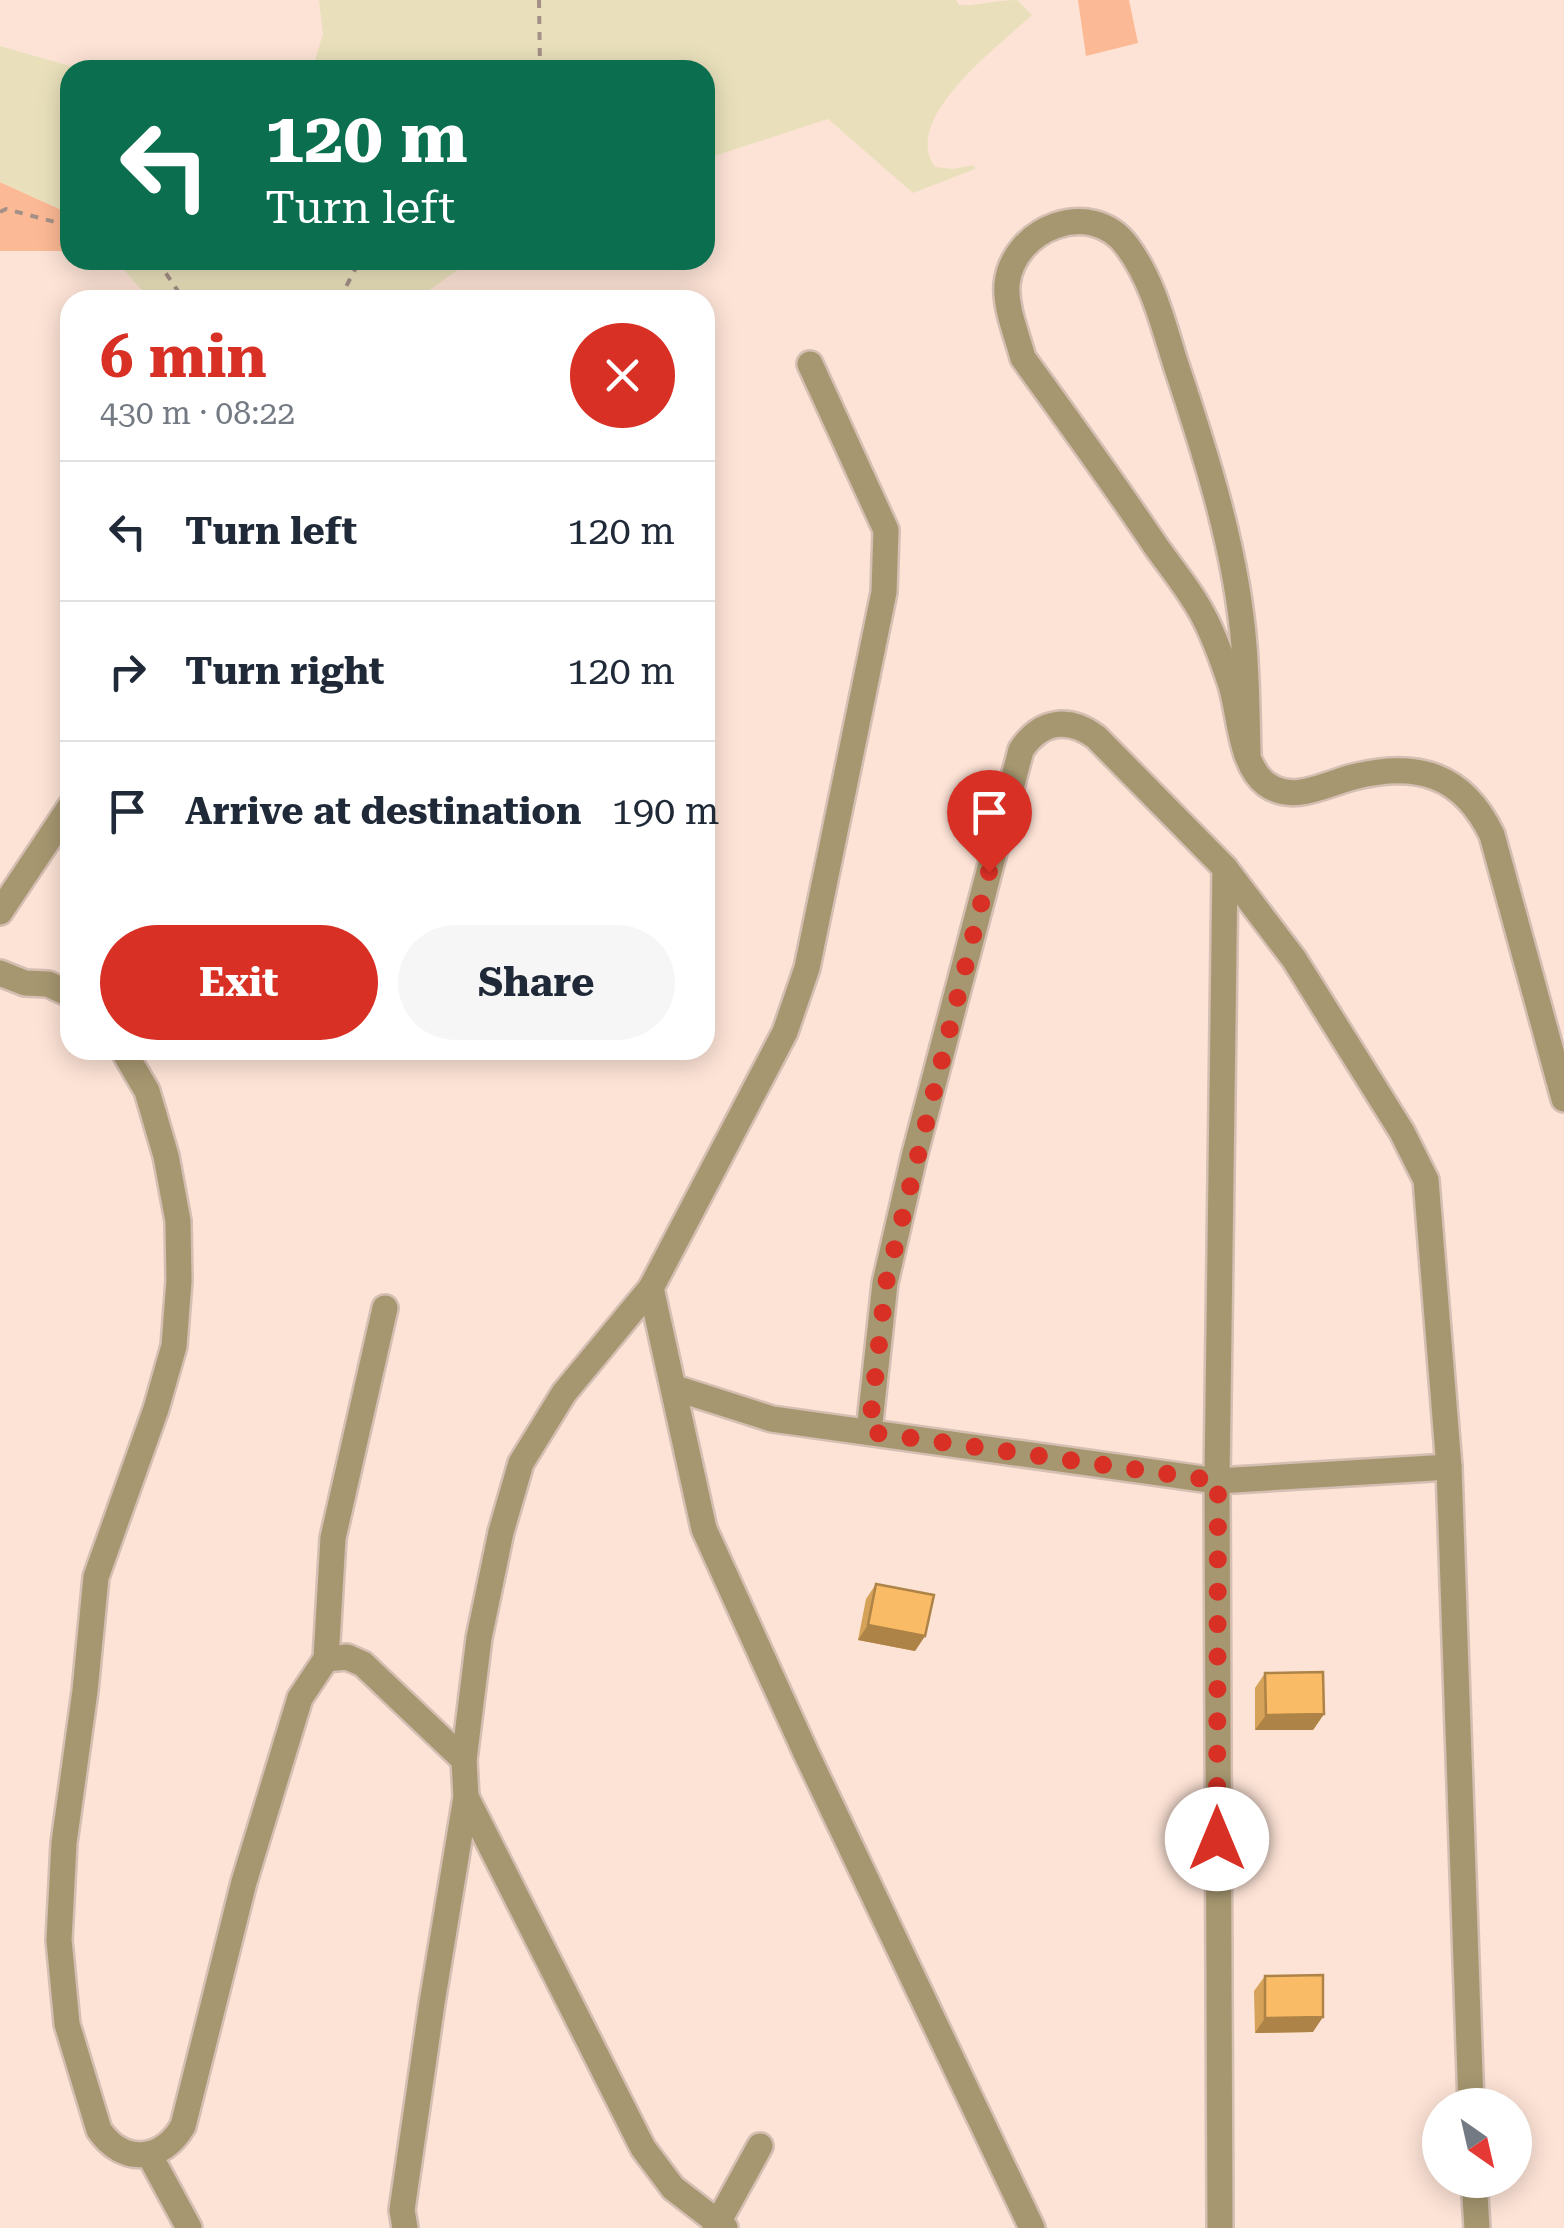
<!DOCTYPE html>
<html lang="en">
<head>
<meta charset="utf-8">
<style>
  body { margin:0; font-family:"Roboto Serif",serif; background:#f6f6f7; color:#1f2937; height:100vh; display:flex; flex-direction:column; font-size:38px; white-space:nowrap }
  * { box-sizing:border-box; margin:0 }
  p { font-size:32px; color:#747a83 }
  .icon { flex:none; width:55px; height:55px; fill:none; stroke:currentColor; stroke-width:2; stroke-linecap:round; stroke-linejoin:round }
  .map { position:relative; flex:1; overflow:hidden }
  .side { position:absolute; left:60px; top:290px; width:655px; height:770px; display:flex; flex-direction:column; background:#fff; border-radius:30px; box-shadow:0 5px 25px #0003 }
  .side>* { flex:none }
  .banner { position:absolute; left:60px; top:60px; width:655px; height:210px; border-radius:30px; box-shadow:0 5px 25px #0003; background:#0b6e4f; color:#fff; overflow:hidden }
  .needle { width:65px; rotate:146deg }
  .buttons { position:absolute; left:1422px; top:2088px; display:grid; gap:20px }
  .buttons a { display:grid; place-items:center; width:110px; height:110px; border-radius:50%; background:#fff; box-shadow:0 5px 25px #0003; font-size:50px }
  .pin { position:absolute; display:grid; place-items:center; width:85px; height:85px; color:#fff; margin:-102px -42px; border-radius:50% 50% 50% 0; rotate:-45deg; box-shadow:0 0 10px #0007 }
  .pin .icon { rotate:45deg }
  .me { position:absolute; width:110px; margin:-55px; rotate:0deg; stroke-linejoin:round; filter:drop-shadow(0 0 8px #0008) }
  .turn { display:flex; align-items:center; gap:35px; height:210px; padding:0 40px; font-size:45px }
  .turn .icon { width:130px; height:130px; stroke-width:2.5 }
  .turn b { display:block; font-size:70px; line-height:85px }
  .round { display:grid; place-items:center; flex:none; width:105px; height:105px; border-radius:52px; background:#f6f6f7 }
  .headline { display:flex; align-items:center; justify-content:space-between; height:170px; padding:0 40px }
  h1 { font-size:60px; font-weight:700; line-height:75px; color:#d93025 }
  .button { display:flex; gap:20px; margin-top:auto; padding:20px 40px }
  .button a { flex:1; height:115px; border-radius:60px; background:#d93025; color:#fff; font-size:40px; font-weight:700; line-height:115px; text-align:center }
  .button a+a { background:#f6f6f7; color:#1f2937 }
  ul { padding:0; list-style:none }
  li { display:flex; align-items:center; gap:30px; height:140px; padding:0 40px; border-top:2px solid #e0e1e3 }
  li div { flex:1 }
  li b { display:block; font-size:38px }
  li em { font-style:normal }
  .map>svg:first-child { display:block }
</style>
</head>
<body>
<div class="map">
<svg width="1564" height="2228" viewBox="0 0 1564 2228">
  <rect width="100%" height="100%" fill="#fde3d6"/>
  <g fill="#fcb995">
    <path d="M1078,0h51l9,43 -52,13z"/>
    <path d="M0,182l64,29 6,13v27h-70z"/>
  </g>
  <g fill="#e9e0bb">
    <path d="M319,0h637l3,5c19,1 38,-5 58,-5l15,15c-32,30 -132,104 -97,152l18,2 21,-4 1,4 -62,24 -85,-74 -123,40v-89h-393l11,-36z"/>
    <path d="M0,46l84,24h-14v154l-6,-13 -64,-29z"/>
    <path d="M115,260h357l-57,40h-264z"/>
  </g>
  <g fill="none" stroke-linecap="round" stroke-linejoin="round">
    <defs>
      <g id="minor">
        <path d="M1248,753c-1,-35 -1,-71 -4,-107 -7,-94 -38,-191 -68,-281 -13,-41 -23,-84 -49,-119 -36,-49 -114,-18 -120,38 -2,24 10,51 16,74 45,62 90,124 132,187 17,24 38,49 51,76 10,20 18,43 25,64 9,30 9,79 35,99 27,20 59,0 87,-7 64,-16 110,-3 139,58l72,264"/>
        <path d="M0,912l70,-105"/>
        <path d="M0,973l25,10 23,1 22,10"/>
        <path d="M123,1050l24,41 19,65 12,65 1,60 -5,65 -18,63 -60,168 -11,114 -21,152 -5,97 8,84 32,106c24,35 63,32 84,-4l61,-244 56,-184 26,-39 21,-2 16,7 101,96"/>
        <path d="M651,1288l53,241 102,224 226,475"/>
        <path d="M675,1388l97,31 445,62 232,-14"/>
        <path d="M869,1432l16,-149 29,-126 107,-407c19,-29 47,-34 75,-13l129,131 69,91 108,173 24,48 23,287 22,638"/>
        <path d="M326,1659l7,-121 52,-230"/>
        <path d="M466,1797l177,351 30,40 52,40"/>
        <path d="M150,2156l39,72"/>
        <path d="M1474,2180l3,48"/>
        <path d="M405,2228l-3,-18 30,-207 34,-206 -2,-37 15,-122 22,-106 20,-69 43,-70 87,-105 134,-256 22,-64 77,-376 2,-62 -76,-166"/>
        <path d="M715,2228l45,-82"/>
        <path d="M1220,2228l-3,-747 8,-613"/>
      </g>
    </defs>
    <use href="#minor" stroke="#d5beb2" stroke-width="30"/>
    <g stroke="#a49086" stroke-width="4" stroke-dasharray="8 8" stroke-linecap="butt">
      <path d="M539,0l1,70"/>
      <path d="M0,212l6,-3 64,17"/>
      <path d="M157,260l27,40"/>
      <path d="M339,300l21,-40"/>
    </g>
    <use href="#minor" stroke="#a69770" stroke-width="25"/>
  </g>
  <g fill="#d6a158">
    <path d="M876,1584l49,52 -10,15 -57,-11 8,-41z"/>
    <path d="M1265,1673l59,41 -11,16h-58v-42z"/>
    <path d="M1265,1976l48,56 -58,1 -1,-42z"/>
  </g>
  <g fill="#ae8347">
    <path d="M868,1625l57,11 -10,15 -57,-11z"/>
    <path d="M1324,1714l-11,16h-58l11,-15z"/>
    <path d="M1323,2017l-10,15 -58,1 10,-15z"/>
  </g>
  <g fill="#f9bb66" stroke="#ae8347" stroke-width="2.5">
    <path d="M876,1584l58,11 -9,41 -57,-11z"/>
    <path d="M1323,1672l1,42 -58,1 -1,-42z"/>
    <path d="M1323,1975v42l-58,1v-42z"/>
  </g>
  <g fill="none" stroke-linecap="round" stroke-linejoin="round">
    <path stroke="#d93025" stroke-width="18" stroke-dasharray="0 32.4" d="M989,872l-103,411 -17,149 349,49 -1,358"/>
  </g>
</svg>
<div class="buttons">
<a><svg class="needle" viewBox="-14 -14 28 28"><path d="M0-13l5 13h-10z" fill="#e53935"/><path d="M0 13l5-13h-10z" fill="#747a83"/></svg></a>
</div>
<div class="pin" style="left:989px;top:872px;background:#d93025"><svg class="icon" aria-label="arrive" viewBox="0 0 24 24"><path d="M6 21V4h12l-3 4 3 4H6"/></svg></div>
<svg class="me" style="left:1217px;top:1839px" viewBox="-20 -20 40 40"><circle r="19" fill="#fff"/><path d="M0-13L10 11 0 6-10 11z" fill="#d93025"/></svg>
<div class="banner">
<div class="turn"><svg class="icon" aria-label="left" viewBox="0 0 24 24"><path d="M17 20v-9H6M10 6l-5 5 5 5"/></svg><div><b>120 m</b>Turn left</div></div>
</div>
<section class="side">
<div class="headline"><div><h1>6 min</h1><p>430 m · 08:22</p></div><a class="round" style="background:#d93025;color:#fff"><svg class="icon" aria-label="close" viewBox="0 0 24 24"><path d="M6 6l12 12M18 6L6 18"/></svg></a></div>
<ul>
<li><svg class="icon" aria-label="left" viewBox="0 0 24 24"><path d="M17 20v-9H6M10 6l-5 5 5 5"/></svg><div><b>Turn left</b></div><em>120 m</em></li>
<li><svg class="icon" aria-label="right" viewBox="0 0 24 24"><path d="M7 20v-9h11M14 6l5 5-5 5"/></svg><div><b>Turn right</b></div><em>120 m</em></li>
<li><svg class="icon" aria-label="arrive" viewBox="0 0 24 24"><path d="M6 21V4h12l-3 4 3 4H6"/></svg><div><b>Arrive at destination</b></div><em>190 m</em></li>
</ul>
<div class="button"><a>Exit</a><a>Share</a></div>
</section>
</div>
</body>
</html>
